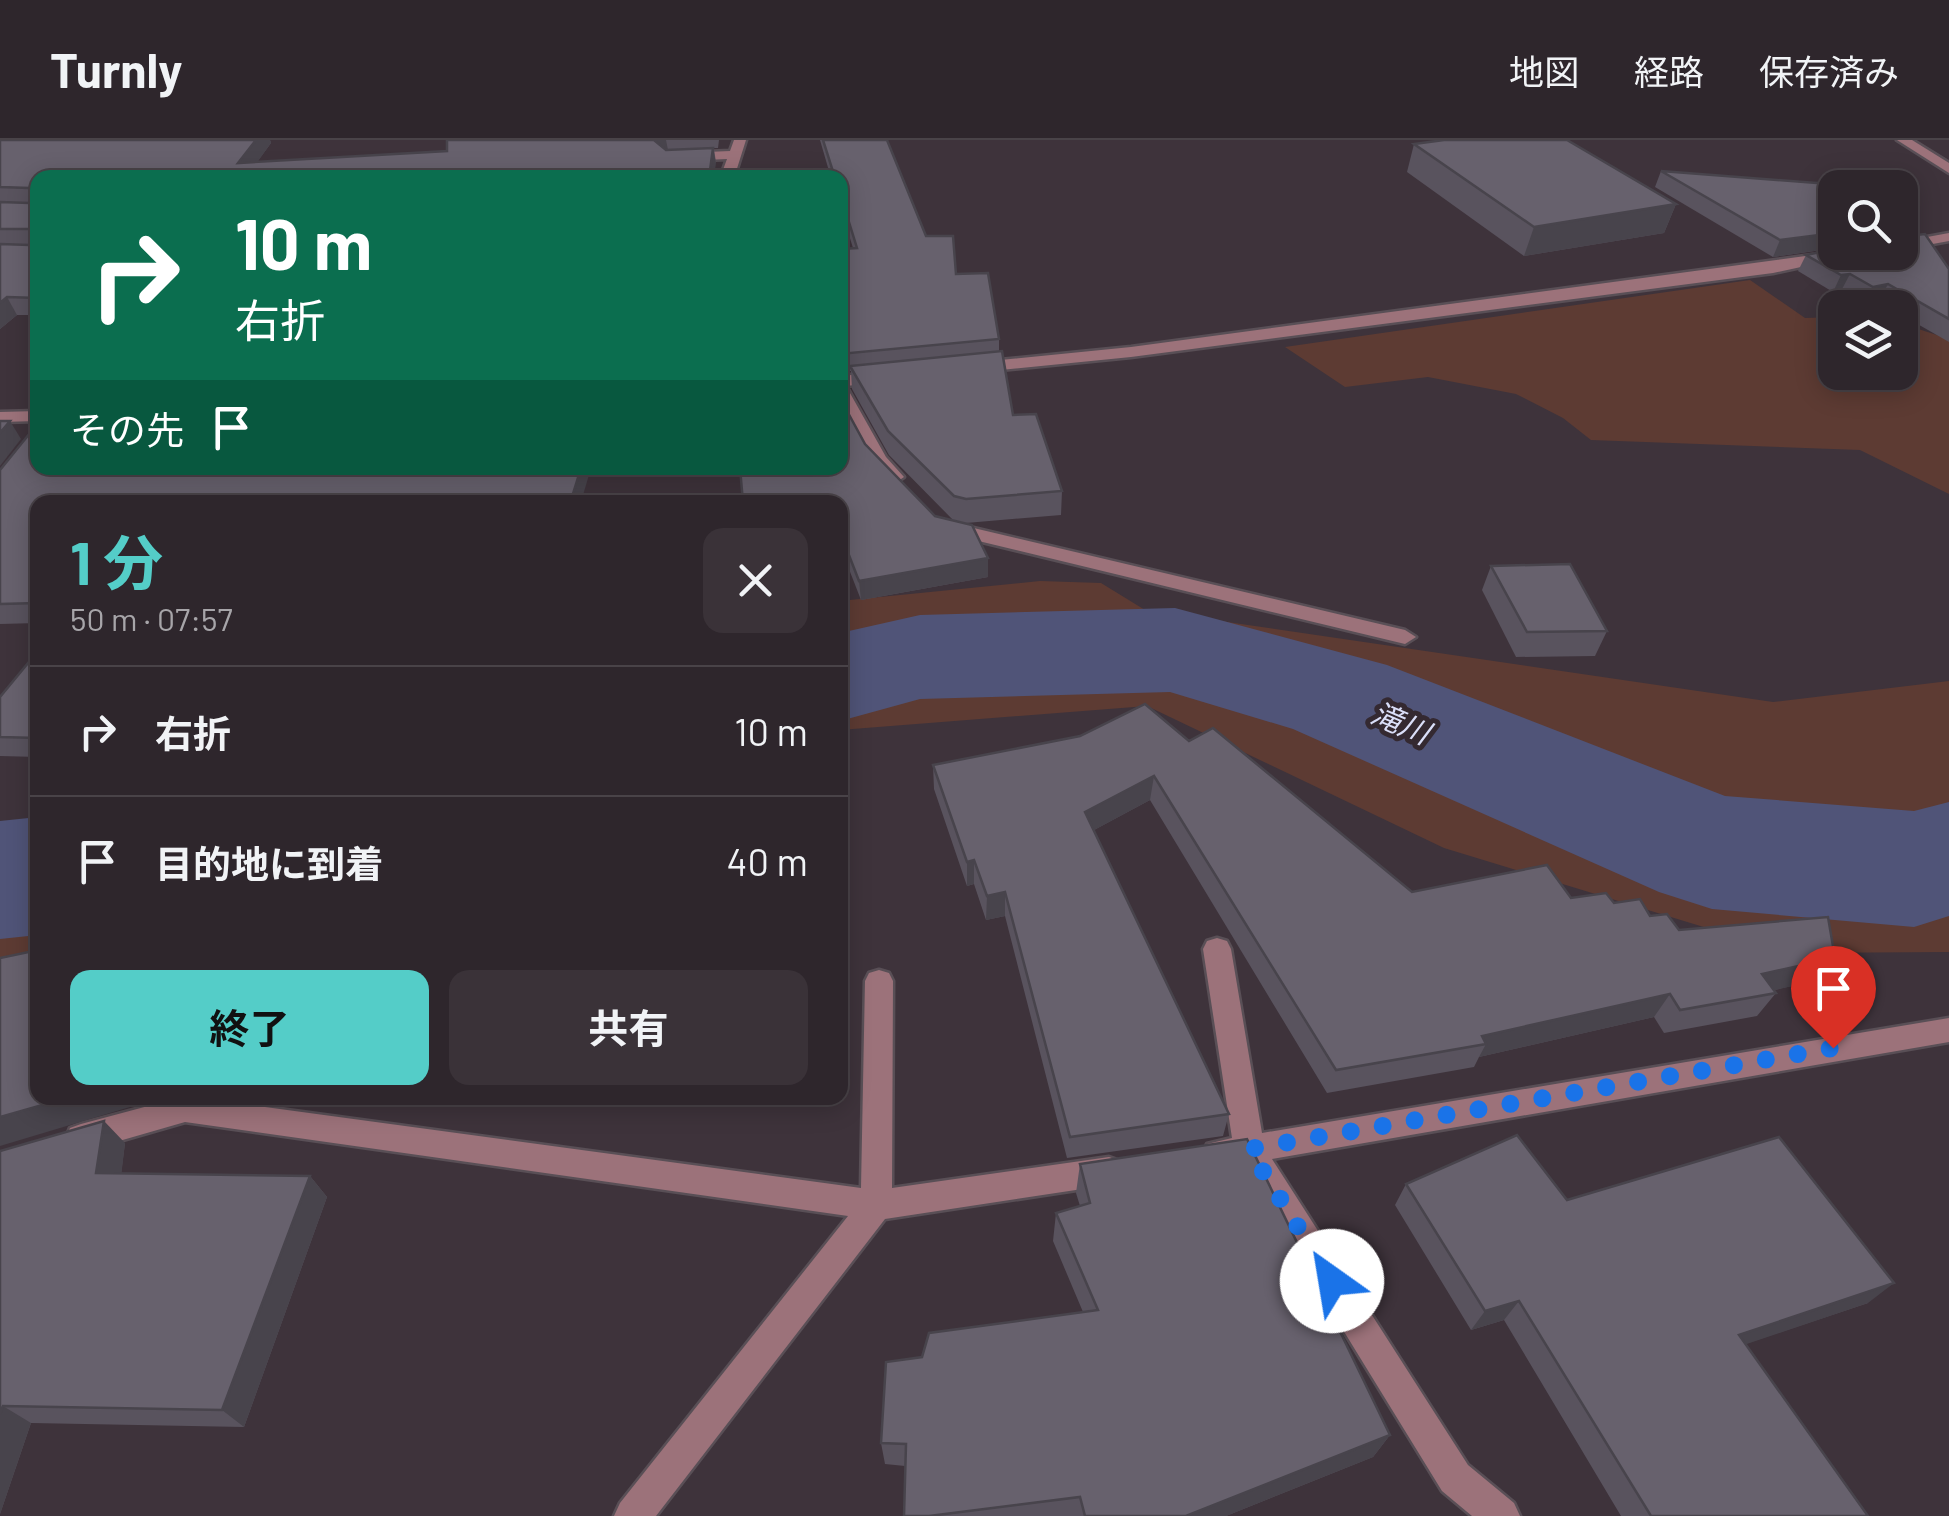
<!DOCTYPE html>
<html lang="ja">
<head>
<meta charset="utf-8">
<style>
  body { margin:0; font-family:Barlow,"Noto Sans JP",sans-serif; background:#3a3238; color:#f1f3f6; height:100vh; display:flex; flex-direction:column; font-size:38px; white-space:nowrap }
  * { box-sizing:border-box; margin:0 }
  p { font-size:32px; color:#a7a5a9 }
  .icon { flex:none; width:55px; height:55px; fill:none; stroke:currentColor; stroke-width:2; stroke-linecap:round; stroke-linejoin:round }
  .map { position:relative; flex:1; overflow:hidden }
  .drawer { position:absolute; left:30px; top:355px; width:818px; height:610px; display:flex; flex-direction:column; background:#2e262c; border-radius:20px; box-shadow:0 5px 25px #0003,0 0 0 2px #494348 }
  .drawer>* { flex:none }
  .top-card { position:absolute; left:30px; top:30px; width:818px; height:305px; border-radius:20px; box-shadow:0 5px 25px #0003,0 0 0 2px #494348; background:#0b6e4f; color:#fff; overflow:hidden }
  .controls { position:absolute; left:1818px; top:30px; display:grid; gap:20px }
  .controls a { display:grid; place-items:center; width:100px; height:100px; border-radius:20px; background:#2e262c; box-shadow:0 5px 25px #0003,0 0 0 2px #494348; font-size:50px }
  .pin { position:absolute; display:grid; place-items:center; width:85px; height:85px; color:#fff; margin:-102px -42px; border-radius:50% 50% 50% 0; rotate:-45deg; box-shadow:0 0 10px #0007 }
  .pin .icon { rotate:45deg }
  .me { position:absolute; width:110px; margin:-55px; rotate:328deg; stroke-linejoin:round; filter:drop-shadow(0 0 8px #0008) }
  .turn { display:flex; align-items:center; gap:35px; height:210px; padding:0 40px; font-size:45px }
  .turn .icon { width:130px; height:130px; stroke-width:2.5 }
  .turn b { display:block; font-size:70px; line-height:85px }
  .then { display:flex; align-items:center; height:95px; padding:0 40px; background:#0003; gap:20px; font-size:38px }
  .round { display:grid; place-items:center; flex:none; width:105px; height:105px; border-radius:20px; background:#3a3238 }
  .overview { display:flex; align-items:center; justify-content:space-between; height:170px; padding:0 40px }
  h1 { font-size:60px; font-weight:700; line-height:75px; color:#54cdc8 }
  .action { display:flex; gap:20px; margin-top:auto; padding:20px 40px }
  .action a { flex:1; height:115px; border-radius:20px; background:#54cdc8; color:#111; font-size:40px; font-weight:700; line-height:115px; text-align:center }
  .action a+a { background:#3a3238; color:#f1f3f6 }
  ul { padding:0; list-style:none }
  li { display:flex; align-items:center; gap:30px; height:130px; padding:0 40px; border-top:2px solid #494348 }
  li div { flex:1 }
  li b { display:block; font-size:38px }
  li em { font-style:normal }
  header { display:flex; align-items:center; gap:60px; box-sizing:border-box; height:140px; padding:0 50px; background:#2e262c; border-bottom:2px solid #494348 }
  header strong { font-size:48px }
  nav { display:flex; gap:55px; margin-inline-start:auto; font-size:35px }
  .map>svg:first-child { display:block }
</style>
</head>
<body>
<header>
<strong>Turnly</strong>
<nav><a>地図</a><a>経路</a><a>保存済み</a></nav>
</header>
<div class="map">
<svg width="1949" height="1376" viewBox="0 0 1949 1376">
  <rect width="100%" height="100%" fill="#3e333b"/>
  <g fill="#5d3b33">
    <path d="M1750,140l55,38 30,-1v55h65v-49l49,16v155l-89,-44 -269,-10 -28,-22 -47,-24 -88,-17 -83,10 -60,-40z"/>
    <path d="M1040,441l61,2 44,27 628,92 176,-21v271l-160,1 -345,-105 -297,-142 -307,24v-129z"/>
    <path d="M37,678v134l-37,12v-142z"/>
  </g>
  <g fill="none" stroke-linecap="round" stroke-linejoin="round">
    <g fill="#505478" fill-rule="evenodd">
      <path d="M1175,468l212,57 338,131 189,15 35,-9v114l-35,11 -202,-18 -53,-17 -366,-163 -123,-37 -250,7 -80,22v-88l80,-18z"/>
      <path d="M38,677v118l-38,4v-118z"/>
    </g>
    <defs>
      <g id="minor">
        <path d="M734,0h12l-12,38h-14l7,-19 -44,2 -7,-4 7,-4 47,-2z"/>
        <path d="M1897,0h15l37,23v10z"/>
        <path d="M1949,93v8l-49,9v-8z"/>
        <path d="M1835,112h35l-97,21 -642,84 -161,16 -8,-5 8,-5 161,-16z"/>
        <path d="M886,232l6,1v8l-46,5 40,71 18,20 -9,6 -24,-19 -31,-59v-29z"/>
        <path d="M38,271v10l-38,1v-10z"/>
        <path d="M944,381l461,109 11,7 -11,7 -468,-113 -3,-4z"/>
        <path d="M1217,798l10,3 4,8 31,184 687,-115v24l-677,117 196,306 46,38 6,13h-48l-30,-25 -201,-327 -23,4 -11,-4 -4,-10 4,-10 25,-6 -29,-189 4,-8z"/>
        <path d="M879,830l10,3 4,8 -1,207 217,-31 11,4 5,10 -5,10 -11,4 -224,34 -229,297h-42l6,-13 228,-287 -663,-94 -104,30 -11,-4 -4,-10 4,-10 11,-4 97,-26h20l663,90 4,-207 4,-8z"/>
      </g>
    </defs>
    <use href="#minor" stroke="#594f56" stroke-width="5"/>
    <use href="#minor" fill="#9c727a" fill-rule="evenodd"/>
  </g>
  <g fill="#59535e">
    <path d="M0,0h270l1,3 -14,19 190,-11v-11h272l-1,8h-4l2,15 -678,15v137h-21l-17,14z"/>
    <path d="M820,0h67l39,96 30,38 43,65v12l14,64 49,76 -1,24 -95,8 22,54 -127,23 -21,-54v-44h-97l122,-58 70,72 19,5 -65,-66 -37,-66 -1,-18 -11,1v-123l13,-1 -13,-42v-28h-9z"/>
    <path d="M1414,4l262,60 -12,29 -140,23 -117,-84z"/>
    <path d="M1661,31l174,17v60l-62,9 -118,-70z"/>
    <path d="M1900,57l16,23 -9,16 42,33v73l-49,-28v-6h-11l-10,-7 -15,3 -23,-13 -8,1 -35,-21 8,-16 94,-3z"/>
    <path d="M30,293l8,69v121l-38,1v-154z"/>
    <path d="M1491,426l116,65 -12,25 -79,1 -34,-67z"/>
    <path d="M38,511v106l-38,-1v-59z"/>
    <path d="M1189,601l223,151 159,6 43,5 36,13 29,14 136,51 -41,9 2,3 -19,23 -93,17 -10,-16 -175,40 -5,10 -147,26 -177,-293 -56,30 135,284 -6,22 -156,22 -62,-242 -19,4 -12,-36 -7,2 -33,-97 -1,-24z"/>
    <path d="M125,1003l-4,31 189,2 17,21 -83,230 -213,-4 -31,91v-363z"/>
    <path d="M1080,1024l310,271 -17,22 -147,59h-322l1,-50 -20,-2 -4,-21 41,-86 161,-45 -30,-71 3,-28 24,-7 -4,-13z"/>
    <path d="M1406,1044l161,16 301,103 -123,41 123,172h-247l-117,-196 -33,10 -76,-125z"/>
  </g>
  <g fill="#48444c">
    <path d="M256,0h14l1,3 -25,35 -8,-15z"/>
    <path d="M656,0h10l2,10 -11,7 -2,-16z"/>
    <path d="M713,8l3,15 -2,15h-5z"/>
    <path d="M1676,64l-12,29 -140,23 10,-29z"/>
    <path d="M1916,80l-9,17 -1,-14z"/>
    <path d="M1835,93l-1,15 -61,9 7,-17z"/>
    <path d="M1850,134l-9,17 -8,1 8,-17z"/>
    <path d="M1888,144l-9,17 -15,3 9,-17z"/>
    <path d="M7,157l10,18 -17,14v-26z"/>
    <path d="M10,281l11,18 -21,27v-33z"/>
    <path d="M581,328h10l-10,34h-29z"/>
    <path d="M988,418v19l-127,23 -2,-19z"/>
    <path d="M1154,636l-4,24 -67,36 2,-24z"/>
    <path d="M974,720v24l-7,2v-24z"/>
    <path d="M1005,752v24l-19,4 1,-24z"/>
    <path d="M1835,818l-20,23 -71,16 18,-23z"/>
    <path d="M1670,854l-16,23 -175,40 7,-13 -4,-8z"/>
    <path d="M67,958h64l-1,9 -130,39v-29z"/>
    <path d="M104,981l21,22 -6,51 -23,-21z"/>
    <path d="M310,1036l17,21 -83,230 -22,-17z"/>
    <path d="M1894,1143l-26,20 -151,51 22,-19z"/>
    <path d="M1519,1161l-15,19 -33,10 14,-19z"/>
    <path d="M3,1266l28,17 -31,91v-100z"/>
    <path d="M1390,1295l-17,22 -147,59h-40z"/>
  </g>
  <g fill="#67616d" stroke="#48444c" stroke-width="2.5">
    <path d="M0,0h256l-18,23 209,-12v-11h209l-1,1 11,9 47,-2 -4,30h-671v120l-31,-1 -7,6v-59l29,1 4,-12 -4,-4h-29v-27l29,1 4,-11 -4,-4 -29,-1z"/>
    <path d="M823,0h64l39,96h27l3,38 32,-1 11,66 -159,15v-105l17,-1 -17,-55v-15h-5z"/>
    <path d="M1444,0h123l109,64 -142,23 -120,-83z"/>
    <path d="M1661,31l221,17h-47v45l-55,7z"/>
    <path d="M1900,57l16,23 -10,3v13l19,-2 24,35v50l-61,-35 -15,3 -23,-13 -9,1 -35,-20 29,-6v3h65z"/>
    <path d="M1002,211l11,64 23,-1 26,77 -96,8 -12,-3 -66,-65 -38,-65z"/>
    <path d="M840,258l25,46 70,72 37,9 16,33 -129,23 -19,-49v-30h-12l-1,-3 -37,3h-47l-3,-34h100z"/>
    <path d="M0,281h10l-10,12z"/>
    <path d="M31,281h7v47h543l-10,32 -19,2h-514v101l-38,1v-134l30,-37z"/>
    <path d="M1570,424l37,67 -80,1 -36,-66z"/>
    <path d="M38,511v87l-38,-1v-40z"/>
    <path d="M1145,564l44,37 24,-13 199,164 135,-27 24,33 35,-5 8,10 26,-4 10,17 17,-2 12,16 149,-13 7,41 -73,16 14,19 -96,17 -10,-16 -188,42 4,8 -150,26 -182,-294 -69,36 144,302 -159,23 -65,-245 -18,4 -13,-36 -7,2 -34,-97 147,-29z"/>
    <path d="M38,810v148h29l-67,19v-159z"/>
    <path d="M104,981l-8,52 214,3 -88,234 -219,-4 -3,8v-263z"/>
    <path d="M1517,995l50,65 212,-63 115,146 -155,52 129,181h-217l-132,-215 -34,10 -79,-127z"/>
    <path d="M1247,999l143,296 -204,81h-101l-5,-19 -151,19h-25l2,-72 -25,-1 5,-81 36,-5 7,-24 169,-23 -42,-97 34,-10 -10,-39z"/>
  </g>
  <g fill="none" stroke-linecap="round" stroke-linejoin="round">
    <path stroke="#1a73e8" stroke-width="18" stroke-dasharray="0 32.4" d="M1332,1141l-83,-132 584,-101"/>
  </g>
  <g text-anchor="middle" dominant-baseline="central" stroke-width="10" stroke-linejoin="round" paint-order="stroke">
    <g font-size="30" font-style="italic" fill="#dadef8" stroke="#342931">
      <text transform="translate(1401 582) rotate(23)">滝川</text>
    </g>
  </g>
</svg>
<div class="controls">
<a><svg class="icon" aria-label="search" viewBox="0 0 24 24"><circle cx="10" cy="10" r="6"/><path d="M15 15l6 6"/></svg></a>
<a><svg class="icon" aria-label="layers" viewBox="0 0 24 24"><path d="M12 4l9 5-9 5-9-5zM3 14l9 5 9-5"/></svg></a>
</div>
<div class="pin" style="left:1833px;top:908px;background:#d93025"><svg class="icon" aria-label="arrive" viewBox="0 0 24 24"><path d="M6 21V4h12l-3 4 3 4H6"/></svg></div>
<svg class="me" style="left:1332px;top:1141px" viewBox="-20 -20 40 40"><circle r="19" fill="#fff"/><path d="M0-13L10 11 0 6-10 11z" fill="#1a73e8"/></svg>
<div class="top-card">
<div class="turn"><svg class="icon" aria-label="right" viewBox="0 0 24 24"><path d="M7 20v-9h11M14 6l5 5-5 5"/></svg><div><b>10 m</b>右折</div></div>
<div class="then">その先<svg class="icon" aria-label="arrive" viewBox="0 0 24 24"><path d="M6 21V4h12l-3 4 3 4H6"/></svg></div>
</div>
<section class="drawer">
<div class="overview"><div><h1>1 分</h1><p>50 m · 07:57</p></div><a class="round"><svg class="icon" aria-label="close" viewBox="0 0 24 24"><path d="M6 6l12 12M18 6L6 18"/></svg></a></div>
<ul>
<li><svg class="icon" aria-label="right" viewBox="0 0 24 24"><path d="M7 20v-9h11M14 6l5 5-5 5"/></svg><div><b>右折</b></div><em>10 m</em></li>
<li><svg class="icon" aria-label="arrive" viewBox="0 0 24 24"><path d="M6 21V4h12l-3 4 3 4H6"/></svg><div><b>目的地に到着</b></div><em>40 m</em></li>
</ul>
<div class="action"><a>終了</a><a>共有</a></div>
</section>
</div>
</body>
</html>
